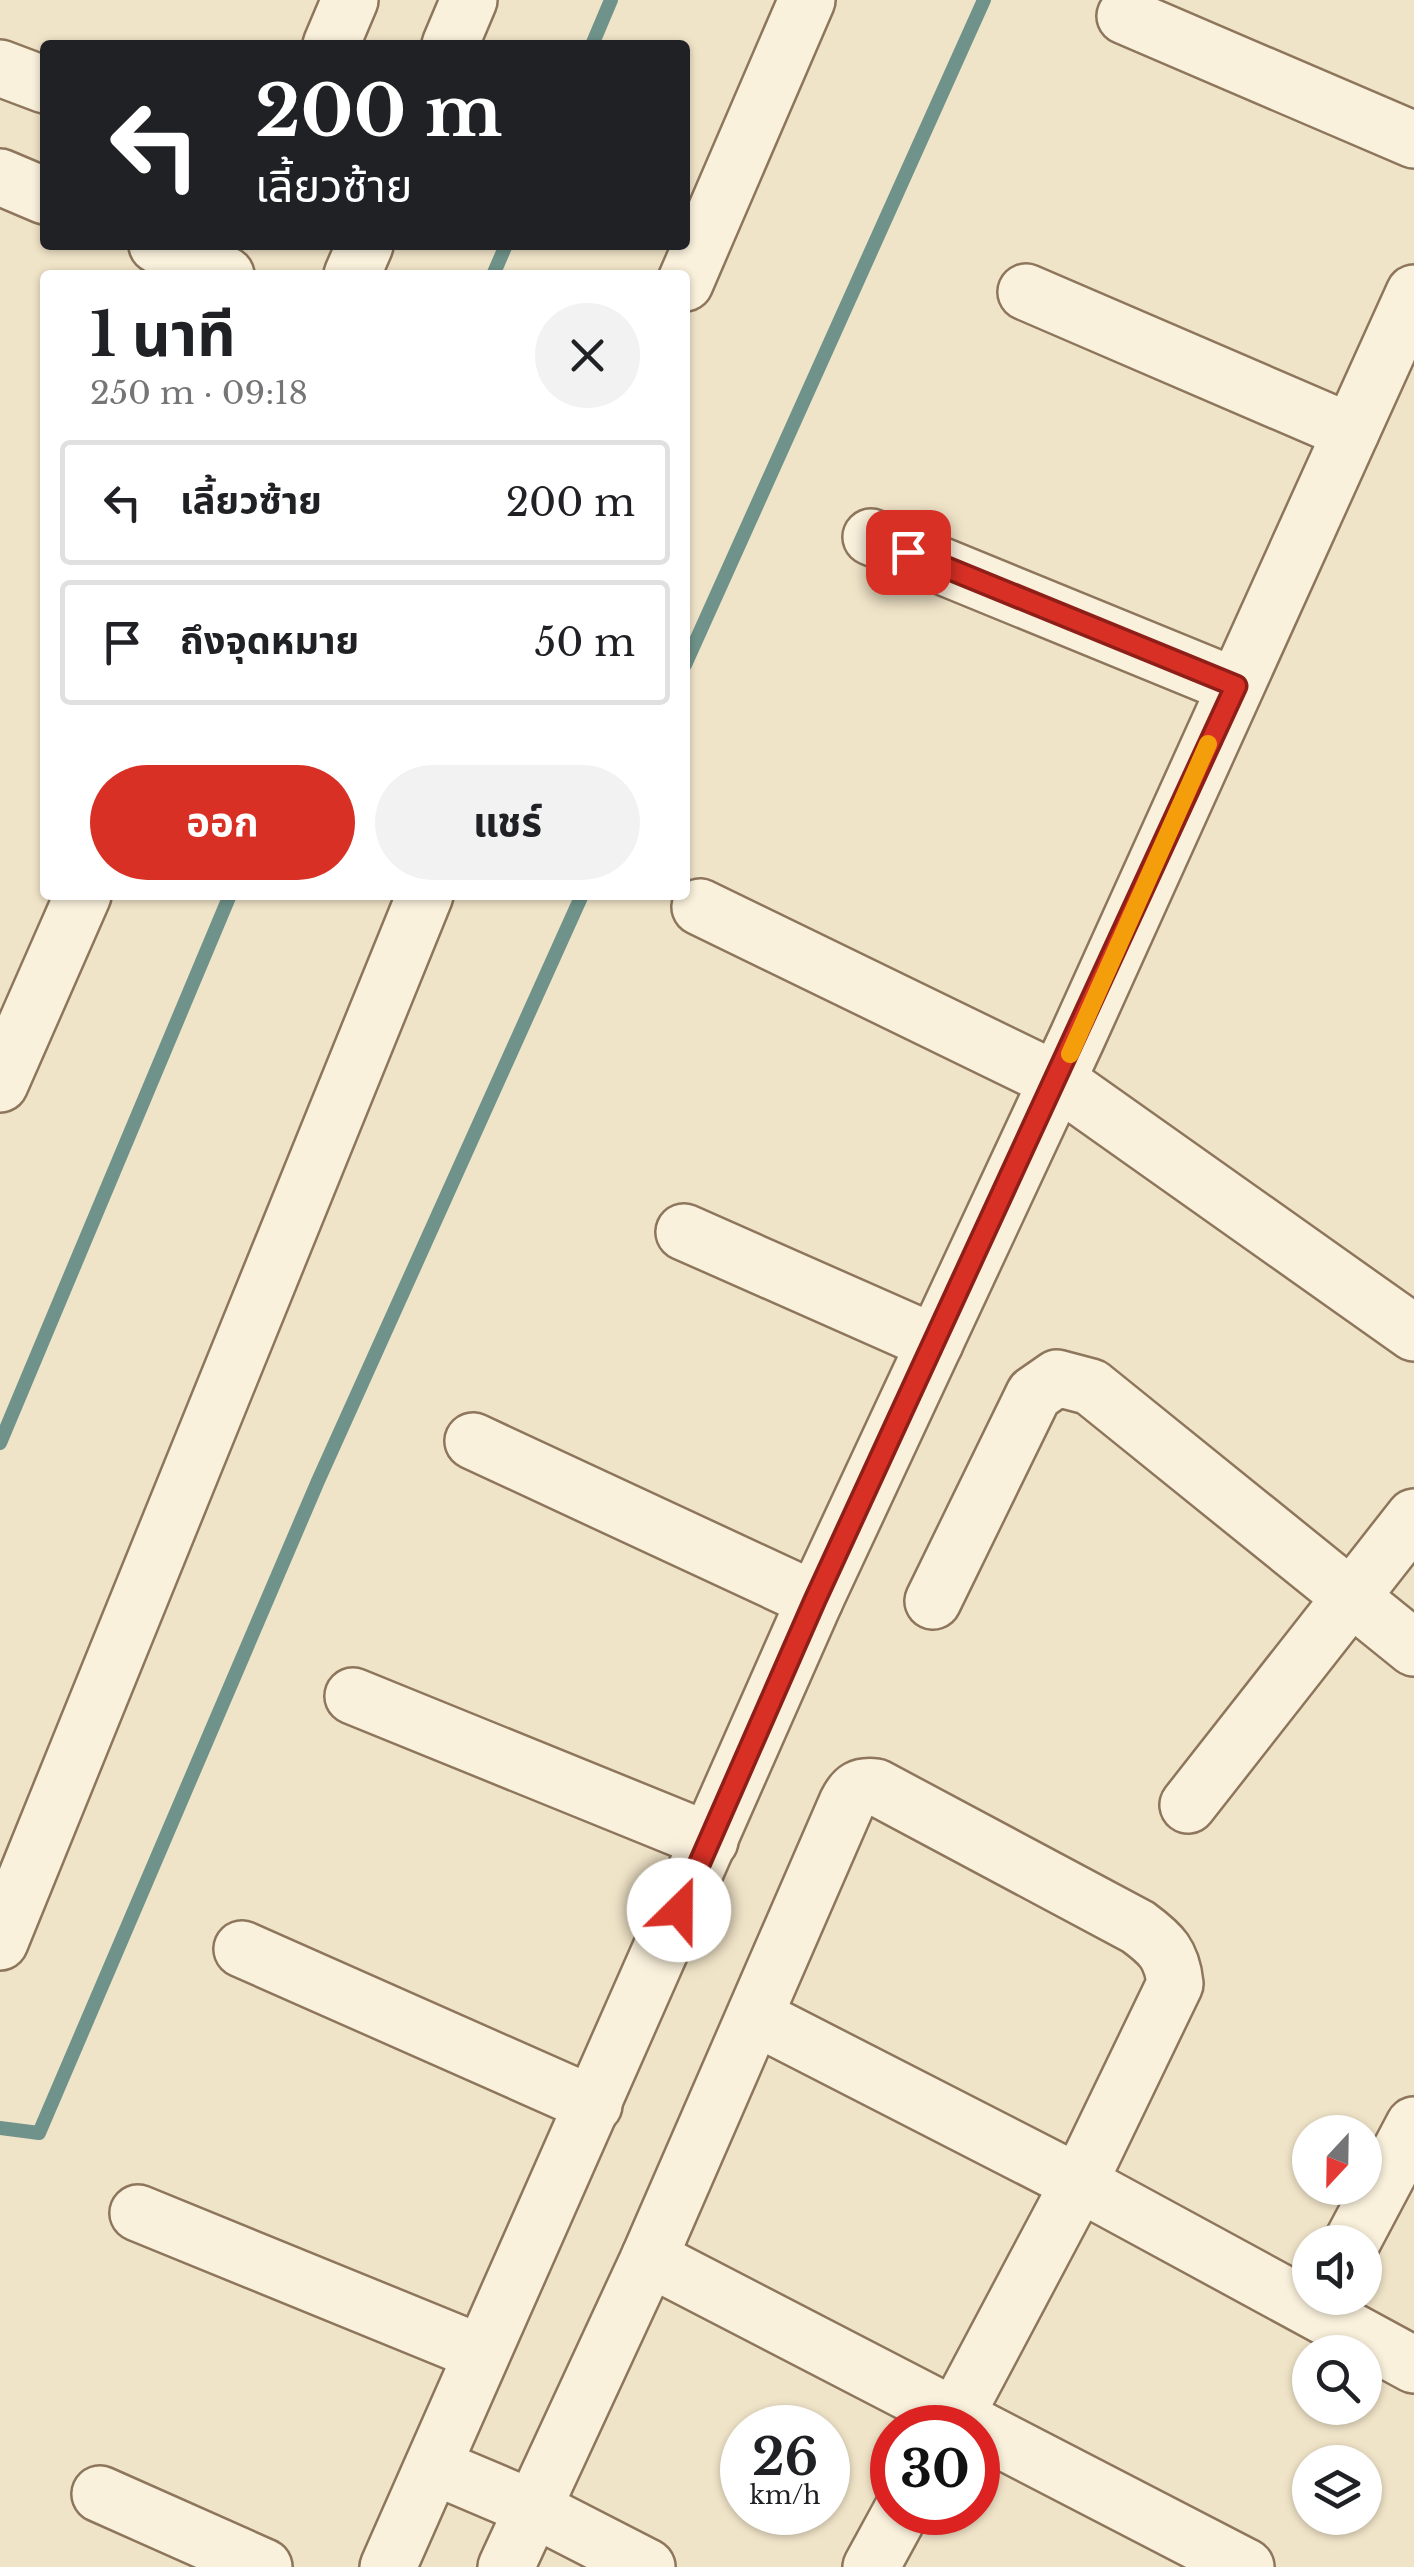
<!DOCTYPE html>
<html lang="th">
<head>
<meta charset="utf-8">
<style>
  body { margin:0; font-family:"Libre Baskerville","Noto Sans Thai",serif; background:#f2f2f2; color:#202124; height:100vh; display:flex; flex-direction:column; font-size:38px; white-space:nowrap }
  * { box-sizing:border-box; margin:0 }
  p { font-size:32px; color:#757577 }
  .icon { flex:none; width:55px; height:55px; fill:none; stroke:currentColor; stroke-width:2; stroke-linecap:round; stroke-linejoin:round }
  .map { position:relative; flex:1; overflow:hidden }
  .side { position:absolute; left:40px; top:270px; width:650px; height:630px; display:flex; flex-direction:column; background:#fff; border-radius:10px; box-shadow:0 2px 8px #0004 }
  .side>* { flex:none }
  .banner { position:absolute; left:40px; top:40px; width:650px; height:210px; border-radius:10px; box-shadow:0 2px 8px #0004; background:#202124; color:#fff; overflow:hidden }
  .needle { width:65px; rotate:202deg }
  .tools { position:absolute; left:1292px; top:2115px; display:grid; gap:20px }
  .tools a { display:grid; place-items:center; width:90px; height:90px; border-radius:50%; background:#fff; box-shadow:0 2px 8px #0004; font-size:50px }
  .speed { position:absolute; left:720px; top:2405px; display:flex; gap:20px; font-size:50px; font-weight:700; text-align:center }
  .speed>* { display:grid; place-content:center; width:130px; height:130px; border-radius:50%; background:#fff; box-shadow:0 2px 8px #0004; line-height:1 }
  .speed small { font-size:25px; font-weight:400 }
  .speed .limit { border:15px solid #d22; background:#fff; color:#111 }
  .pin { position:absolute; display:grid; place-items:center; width:85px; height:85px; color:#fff; margin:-42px; border-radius:20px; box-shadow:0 5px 15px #0006 }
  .me { position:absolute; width:110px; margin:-55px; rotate:23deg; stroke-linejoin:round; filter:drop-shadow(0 0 8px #0008) }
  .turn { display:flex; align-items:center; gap:35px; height:210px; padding:0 50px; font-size:45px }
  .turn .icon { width:130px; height:130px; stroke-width:2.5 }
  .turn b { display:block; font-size:70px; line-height:85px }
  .round { display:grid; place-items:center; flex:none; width:105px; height:105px; border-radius:52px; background:#f2f2f2 }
  .overview { display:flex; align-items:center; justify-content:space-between; height:170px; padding:0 50px }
  h1 { font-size:60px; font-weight:700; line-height:75px }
  .primary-button { display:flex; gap:20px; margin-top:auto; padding:20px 50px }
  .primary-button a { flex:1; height:115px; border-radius:60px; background:#d93025; color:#fff; font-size:40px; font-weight:700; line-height:115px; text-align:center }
  .primary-button a+a { background:#f2f2f2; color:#202124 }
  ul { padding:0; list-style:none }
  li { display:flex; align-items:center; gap:30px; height:125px; margin:0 20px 15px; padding:0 30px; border:5px solid #e0e0e0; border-radius:10px }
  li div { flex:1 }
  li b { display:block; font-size:38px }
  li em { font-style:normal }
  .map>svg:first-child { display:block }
</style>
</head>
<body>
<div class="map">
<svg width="1414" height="2567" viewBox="0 0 1414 2567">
  <rect width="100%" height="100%" fill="#f0e4c8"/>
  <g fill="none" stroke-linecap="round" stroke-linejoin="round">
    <g stroke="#6f938a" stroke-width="14">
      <path d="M592,45l19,-45"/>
      <path d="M493,275l13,-30"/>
      <path d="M685,665l299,-665"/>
      <path d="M0,1443l230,-548"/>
      <path d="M0,2128l39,5 279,-652 264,-586"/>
    </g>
    <defs>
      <g id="minor">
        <path d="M1125,16l289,124"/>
        <path d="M331,45l19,-45"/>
        <path d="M450,45l19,-45"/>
        <path d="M0,68l45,17"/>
        <path d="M0,177l45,19"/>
        <path d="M157,245l69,30"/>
        <path d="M352,275l13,-30"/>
        <path d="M685,283l122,-283"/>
        <path d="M1026,292l325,140"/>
        <path d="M871,537l364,149"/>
        <path d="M700,907l358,174 356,252"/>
        <path d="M0,1084l83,-189"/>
        <path d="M684,1232l251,111"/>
        <path d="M473,1441l342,159"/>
        <path d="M933,1601l101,-207 23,-16 34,9 323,261"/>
        <path d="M353,1696l357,145"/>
        <path d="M1188,1805l226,-288"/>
        <path d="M0,1942l425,-1047"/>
        <path d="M242,1949l352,156"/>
        <path d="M755,2017l324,166 335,182"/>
        <path d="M138,2213l343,140"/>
        <path d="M1352,2242l62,-117"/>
        <path d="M649,2258l597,309"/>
        <path d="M433,2466l99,42 115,59"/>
        <path d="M100,2494l164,73"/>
        <path d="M388,2567l427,-967 262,-562 337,-745"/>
        <path d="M506,2567l143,-309 198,-455c7,-14 13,-18 29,-16l262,140c23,17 34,27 37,57l-96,199 -130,245"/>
        <path d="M871,2567l30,-55"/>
      </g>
    </defs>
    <use href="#minor" stroke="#8d765c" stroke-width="60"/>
    <use href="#minor" stroke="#faf1dc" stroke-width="55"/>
  </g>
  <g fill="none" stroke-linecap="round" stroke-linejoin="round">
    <defs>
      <path id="route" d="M679,1910l136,-310 421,-914 -328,-134"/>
    </defs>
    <use href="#route" stroke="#8d1f18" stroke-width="25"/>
    <use href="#route" stroke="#d93025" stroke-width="18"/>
    <path stroke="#f59e0b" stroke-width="18" d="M1070,1054l138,-310"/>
  </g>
</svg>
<div class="tools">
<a><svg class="needle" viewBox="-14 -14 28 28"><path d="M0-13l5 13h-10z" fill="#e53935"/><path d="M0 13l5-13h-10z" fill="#757577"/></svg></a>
<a><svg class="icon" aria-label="sound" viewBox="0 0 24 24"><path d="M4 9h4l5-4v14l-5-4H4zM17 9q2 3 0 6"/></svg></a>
<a><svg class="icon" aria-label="search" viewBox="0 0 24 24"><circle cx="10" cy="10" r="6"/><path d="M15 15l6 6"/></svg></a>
<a><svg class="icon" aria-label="layers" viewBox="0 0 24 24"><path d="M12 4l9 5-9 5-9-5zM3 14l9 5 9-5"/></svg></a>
</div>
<div class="speed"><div>26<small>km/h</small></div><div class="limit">30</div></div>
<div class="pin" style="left:908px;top:552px;background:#d93025"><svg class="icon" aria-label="arrive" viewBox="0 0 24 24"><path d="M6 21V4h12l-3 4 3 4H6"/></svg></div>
<svg class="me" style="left:679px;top:1910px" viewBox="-20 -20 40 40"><circle r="19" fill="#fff"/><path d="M0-13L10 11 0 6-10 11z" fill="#d93025"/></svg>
<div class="banner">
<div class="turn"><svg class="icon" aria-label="left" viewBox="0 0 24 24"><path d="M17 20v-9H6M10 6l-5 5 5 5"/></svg><div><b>200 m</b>เลี้ยวซ้าย</div></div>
</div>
<section class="side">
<div class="overview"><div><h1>1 นาที</h1><p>250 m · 09:18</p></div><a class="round"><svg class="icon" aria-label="close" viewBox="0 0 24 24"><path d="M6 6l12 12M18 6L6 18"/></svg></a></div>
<ul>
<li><svg class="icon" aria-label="left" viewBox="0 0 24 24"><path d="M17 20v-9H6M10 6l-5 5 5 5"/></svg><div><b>เลี้ยวซ้าย</b></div><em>200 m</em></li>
<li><svg class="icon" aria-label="arrive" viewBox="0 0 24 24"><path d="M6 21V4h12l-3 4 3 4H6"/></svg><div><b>ถึงจุดหมาย</b></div><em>50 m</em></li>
</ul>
<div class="primary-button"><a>ออก</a><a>แชร์</a></div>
</section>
</div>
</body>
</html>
